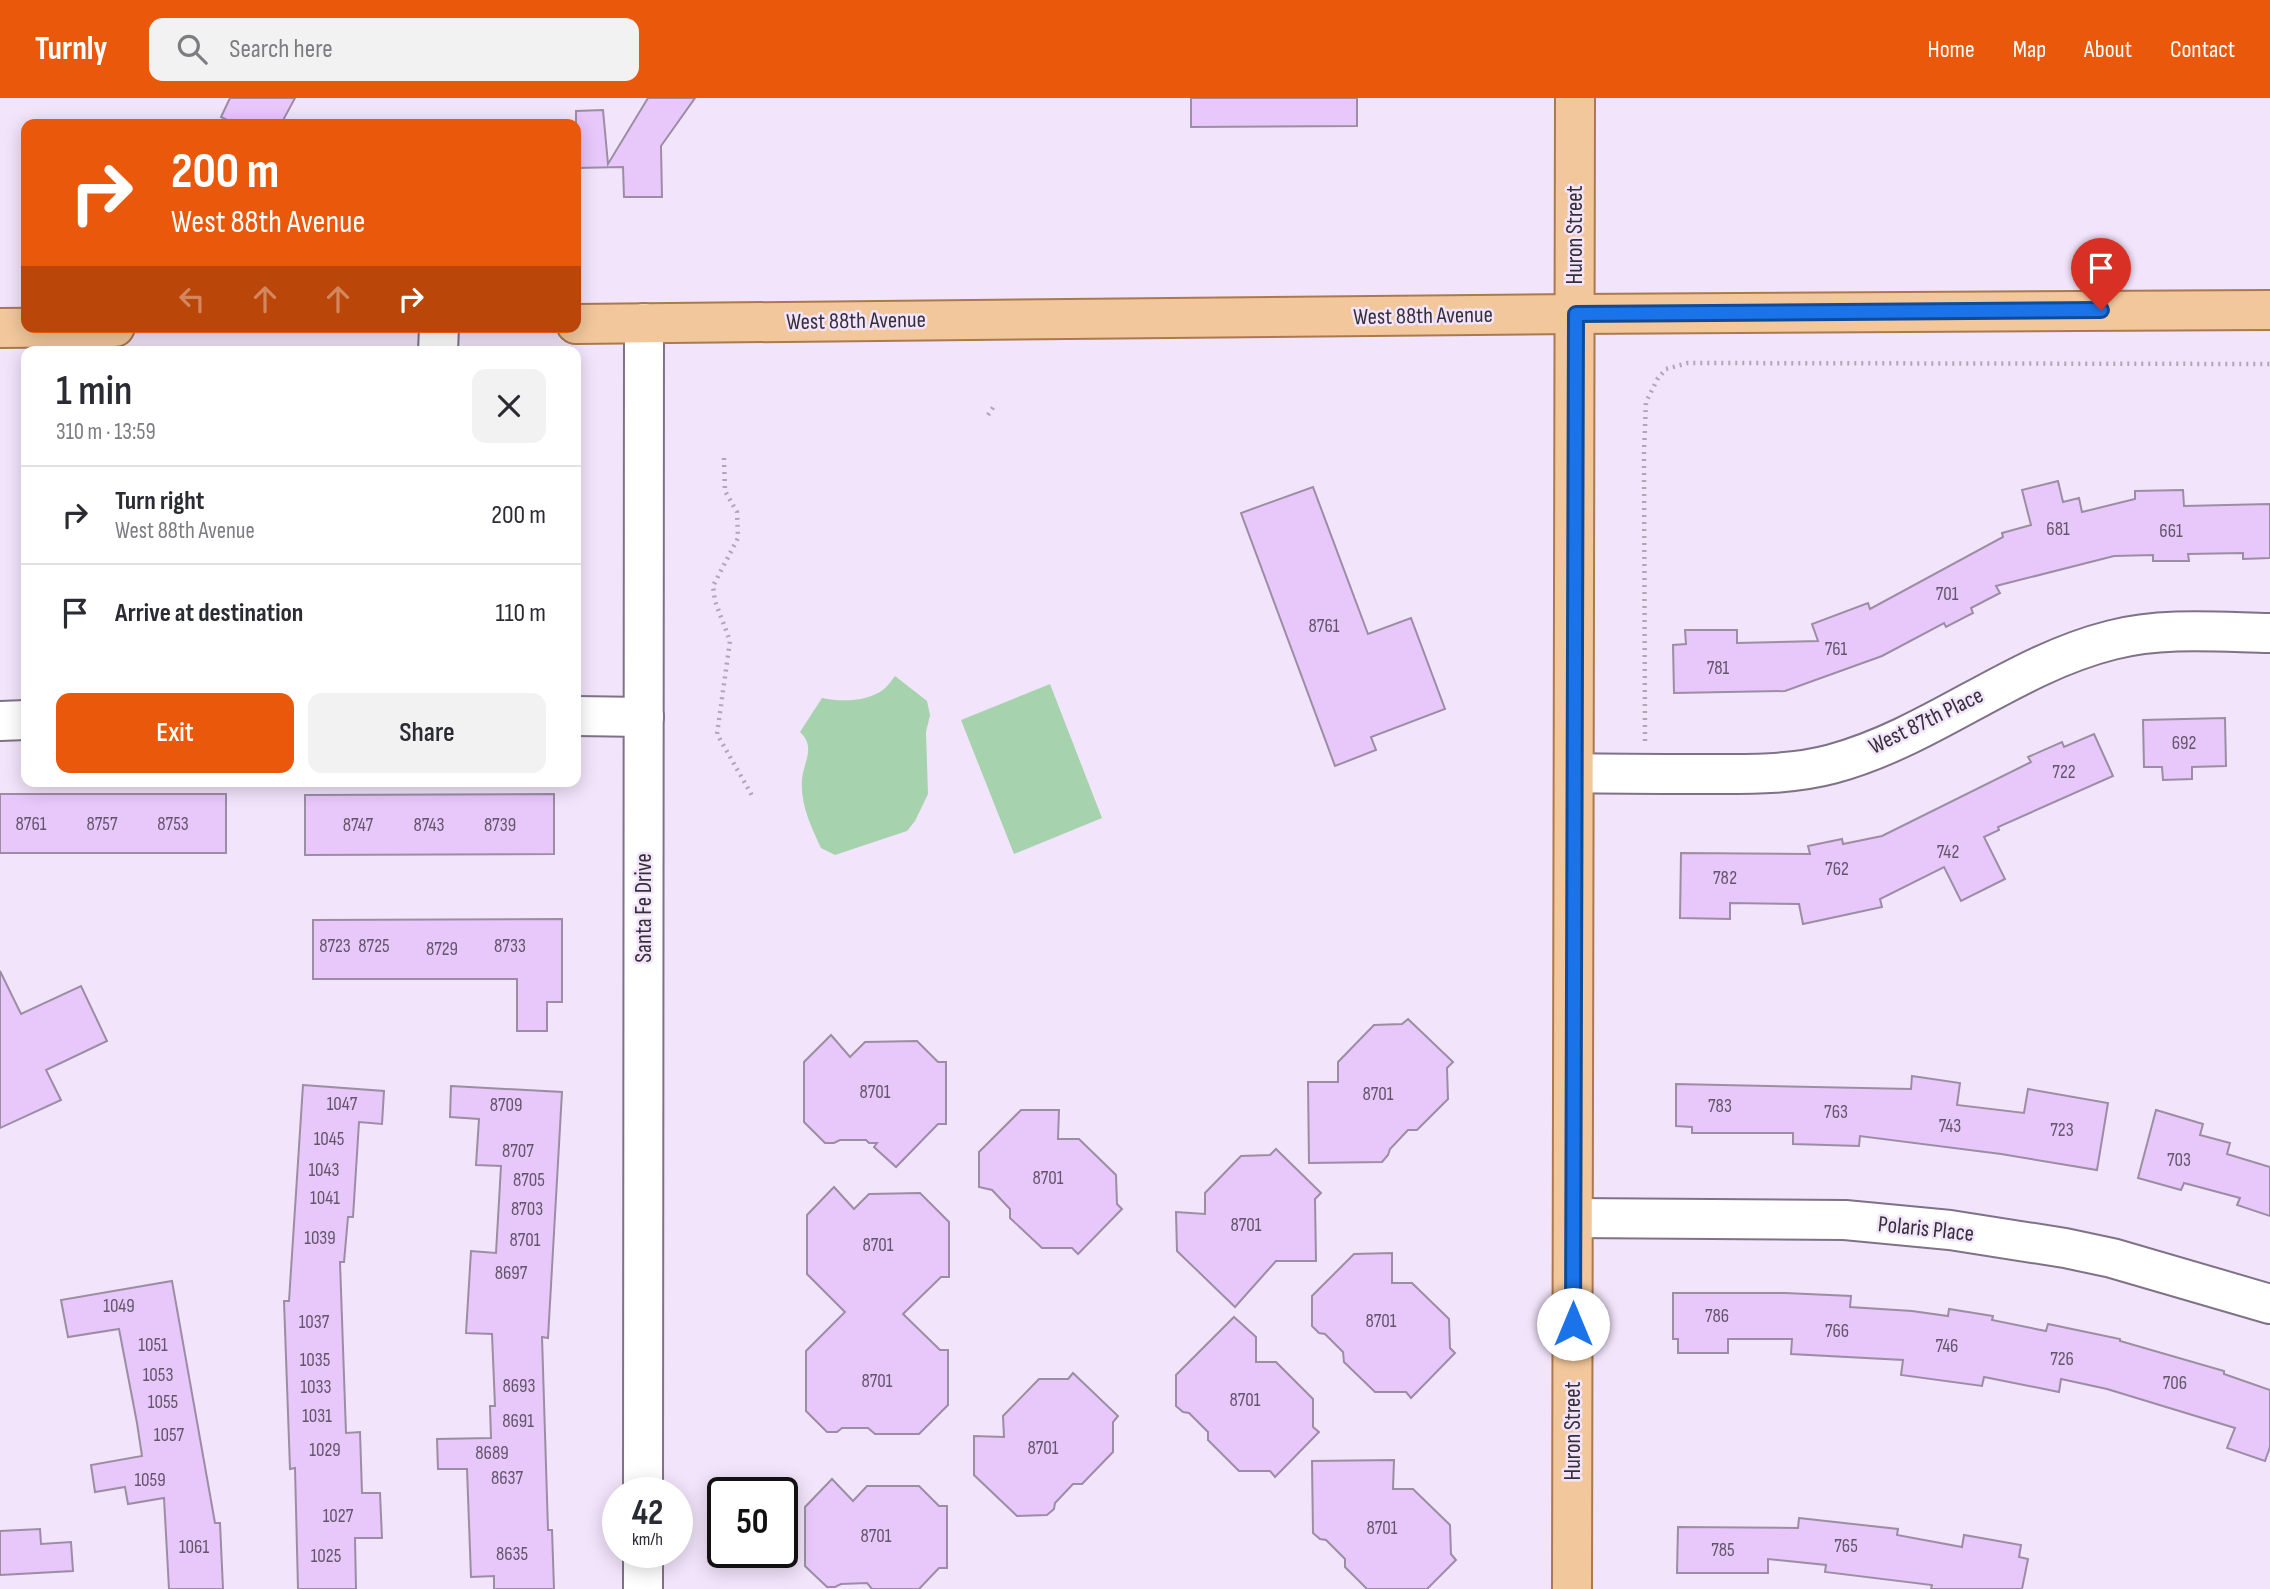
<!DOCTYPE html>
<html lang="en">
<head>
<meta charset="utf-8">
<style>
  body { margin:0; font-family:"Sofia Sans Condensed",sans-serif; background:#f2f2f3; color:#2b2b33; height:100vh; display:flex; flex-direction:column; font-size:26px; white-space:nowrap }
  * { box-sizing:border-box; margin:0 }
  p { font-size:23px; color:#7c7c81 }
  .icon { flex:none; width:38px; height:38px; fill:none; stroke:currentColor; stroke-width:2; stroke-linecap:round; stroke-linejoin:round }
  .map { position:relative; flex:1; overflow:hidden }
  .details { position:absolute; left:21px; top:248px; width:560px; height:441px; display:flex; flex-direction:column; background:#fff; border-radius:14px; box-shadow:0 4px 18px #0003 }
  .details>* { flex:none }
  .top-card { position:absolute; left:21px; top:21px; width:560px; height:214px; border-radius:14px; box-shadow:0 4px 18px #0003; background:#ea580c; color:#fff; overflow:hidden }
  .speed { position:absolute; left:602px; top:1379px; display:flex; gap:14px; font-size:35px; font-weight:700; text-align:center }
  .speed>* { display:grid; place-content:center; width:91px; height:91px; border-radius:50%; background:#fff; box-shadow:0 4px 18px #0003; line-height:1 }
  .speed small { font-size:18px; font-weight:400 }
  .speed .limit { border:4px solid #111; border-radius:10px; background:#fff; color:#111 }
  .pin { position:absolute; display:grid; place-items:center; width:60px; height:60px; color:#fff; margin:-72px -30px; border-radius:50% 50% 50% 0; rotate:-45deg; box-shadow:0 0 7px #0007 }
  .pin .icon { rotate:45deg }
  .me { position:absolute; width:77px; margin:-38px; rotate:0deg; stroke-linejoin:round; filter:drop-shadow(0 0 5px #0008) }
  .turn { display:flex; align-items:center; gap:24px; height:147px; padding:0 35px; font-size:32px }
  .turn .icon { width:91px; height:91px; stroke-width:2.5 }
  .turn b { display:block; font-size:49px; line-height:60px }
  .lanes { display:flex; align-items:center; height:66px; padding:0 35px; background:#0003; justify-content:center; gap:35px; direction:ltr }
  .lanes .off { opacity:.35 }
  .round { display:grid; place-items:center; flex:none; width:74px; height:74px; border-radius:14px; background:#f2f2f3 }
  .overview { display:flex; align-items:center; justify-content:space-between; height:119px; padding:0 35px }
  h1 { font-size:42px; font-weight:600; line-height:52px }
  .action { display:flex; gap:14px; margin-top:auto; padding:14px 35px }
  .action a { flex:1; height:80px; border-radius:14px; background:#ea580c; color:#fff; font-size:28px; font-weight:600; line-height:80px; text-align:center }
  .action a+a { background:#f2f2f3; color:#2b2b33 }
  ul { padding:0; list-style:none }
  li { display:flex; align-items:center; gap:21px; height:98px; padding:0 35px; border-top:2px solid #e1e1e2 }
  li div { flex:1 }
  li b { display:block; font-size:26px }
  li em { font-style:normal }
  header { display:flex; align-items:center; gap:42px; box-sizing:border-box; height:98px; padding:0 35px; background:#ea580c; color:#fff }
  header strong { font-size:33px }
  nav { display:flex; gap:38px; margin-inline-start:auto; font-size:24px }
  .search { width:490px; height:63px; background:#f2f2f3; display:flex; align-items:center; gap:18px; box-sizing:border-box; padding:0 24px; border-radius:14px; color:#7c7c81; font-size:26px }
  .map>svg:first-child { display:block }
</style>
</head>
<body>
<header>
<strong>Turnly</strong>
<div class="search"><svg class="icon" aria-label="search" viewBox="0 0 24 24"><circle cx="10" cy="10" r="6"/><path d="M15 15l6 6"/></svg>Search here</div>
<nav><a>Home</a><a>Map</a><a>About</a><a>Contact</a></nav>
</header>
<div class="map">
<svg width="2270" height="1491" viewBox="0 0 2270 1491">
  <rect width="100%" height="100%" fill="#f2e4fb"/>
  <g fill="#a6d3ae">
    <path d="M895,578l32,25 3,14 -4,17 2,62 -13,27 -8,10 -72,24 -14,-7c-10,-22 -21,-44 -19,-69 2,-18 14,-32 -2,-47l22,-34c19,4 46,4 62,-9 4,-3 8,-9 11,-13z"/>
    <path d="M1050,586l52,134 -88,36 -53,-134z"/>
  </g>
  <g fill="#e8c7fb" stroke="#9b8ea3" stroke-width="2">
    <path d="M230,0h65l-14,26h-46l-14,-7z"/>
    <path d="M648,0h47l-34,48 1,51h-38l-1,-30 -47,1v-57l27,-1 5,54z"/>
    <path d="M1191,0h166v28l-166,1z"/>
    <path d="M2058,383l5,21 16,-4 3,14 53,-13v-8l48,-1 1,16 86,-2v54l-27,1v-6l-55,1 1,7h-36v-6l-39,1 -118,30 4,7 -29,15 2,5 -27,14 -2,-4 -62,33 -97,35 -111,2 -1,-48 13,-1 -1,-14h52v13l81,-2 -6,-17 56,-21 2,6 133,-72 -1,-4 29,-8 -9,-35z"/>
    <path d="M1313,389l55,147 43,-16 34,91 -74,28 5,13 -41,16 -94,-253z"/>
    <path d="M2225,620l1,48 -34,1v12l-29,1 -1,-13h-18l-1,-47z"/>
    <path d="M2094,636l19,42 -115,51 1,3 -15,7 21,42 -44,22 -17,-34 -64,32 2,8 -79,17 -4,-20 -69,-1v16l-50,-1 1,-65 129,1 -2,-8 34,-7 1,5 39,-8 149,-74 -3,-5 34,-15 2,5z"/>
    <rect x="0" y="696" width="226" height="59"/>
    <path d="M554,696v60l-249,1v-60z"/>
    <path d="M562,821v83h-15v29h-30v-52h-204v-59z"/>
    <path d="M0,873l21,43 60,-28 26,55 -61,29 15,30 -61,28z"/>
    <path d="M1408,921l45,43 -6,6 1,31 -31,31h-9l-18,19 -2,6 -6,7 -73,1 -1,-81h30v-20l36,-37 28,-1z"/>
    <path d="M831,937l19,22 15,-15 52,-1 21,21h8v62h-8l-42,43 -22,-20 3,-4h-8l-3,-3h-26l-6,3h-9l-21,-21v-60z"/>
    <path d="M1912,978l48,7 -3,22 67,8 4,-24 80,14 -11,67 -96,-16 -141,-18 -1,10 -66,-2v-11h-101v-6l-16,-1v-42l235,5z"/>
    <path d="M303,987l81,6 -2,33 -23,-2 -6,95h-5l-4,45h-4l6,171 14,-1 2,61h18l2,45h-27l1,51h-58l-3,-121 -5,1 -6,-168h5z"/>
    <path d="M451,988l111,6 -14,246 -6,-1 6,193h4l2,59h-60v-13l-23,1 -4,-108h-29l-1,-30 54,-1 -1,-32h5l-3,-72 -26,-1 5,-82 25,2 5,-87 -25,-1 3,-46 -29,-2z"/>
    <path d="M1021,1012h38l-1,29h21l37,36 1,29 5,5 -44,45 -6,-6h-30l-32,-30v-9l-18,-19 -13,-3v-35z"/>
    <path d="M2156,1012l47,14 -3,11 30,8 -3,11 43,13v49l-33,-11 3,-7 -56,-15 -3,7 -43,-12z"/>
    <path d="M1276,1051l45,44 -6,6 1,62h-40l-41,46 -58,-56 -1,-39 29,2v-21l36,-37 29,-1z"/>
    <path d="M834,1089l20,22 15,-15 51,-1 29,29v55h-8l-38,37 37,36h8v55l-29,29h-44l-7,-6h-26l-5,4h-10l-21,-21v-60l39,-39 -38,-38v-59z"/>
    <path d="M1392,1155v30h20l37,36 1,29 5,5 -44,45 -5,-6h-31l-31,-30 -1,-10 -18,-18 -6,-1 -7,-7v-30l42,-42z"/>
    <path d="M172,1183l43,242h5l3,66h-54l-5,-91 -36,6 -3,-17 -30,5 -4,-27 51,-9 -5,-33 -18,-94 -51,8 -7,-37z"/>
    <path d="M1673,1195h112l66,3 -1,11 62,4 36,5 1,-7 44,7 -1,4 54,11 2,-7 72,15v2l104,30v3l46,16v57l-5,14 -38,-13 8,-20 -128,-39 -46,-10 -2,13 -75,-15 -2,9 -81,-11 2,-15 -112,-6 1,-15h-64v14h-50v-14h-5z"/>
    <path d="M1234,1219l22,20v25h20l37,37v28l6,5 -44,45 -5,-6h-31l-31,-31v-8l-19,-19 -6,-1 -7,-6v-31z"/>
    <path d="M1073,1275l45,43 -5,6v30l-31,32h-9l-18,19 -1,6 -7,6 -30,1 -43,-41v-39l30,1 -1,-21 36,-37h29z"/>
    <path d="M1394,1362l-1,29h20l37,36 1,29 5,6 -29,29h-60l-22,-22v-8l-19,-19 -6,-1 -7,-6 -1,-72z"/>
    <path d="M832,1381l21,22 14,-15h52l20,20h8v62h-8l-20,21h-47l-5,-6 -26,1 -6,3h-8l-22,-21v-59z"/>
    <path d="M1799,1420l99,11 -1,6 65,12 2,-12 57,10 -2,12 9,2 -6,30h-91l1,-4 -107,-13 1,-7 -58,-6v14h-91l1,-46 120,1z"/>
    <path d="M40,1431l1,15 30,-2 2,29 -73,4v-44z"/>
  </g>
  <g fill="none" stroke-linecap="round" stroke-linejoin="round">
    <defs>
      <g id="minor">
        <path d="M438,254l1,-25"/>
        <path d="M576,618l68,1"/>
        <path d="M0,623l26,-1"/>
        <path d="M1574,675c44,1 88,1 132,1 43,0 85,1 126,-10 100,-27 180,-99 280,-124 51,-13 106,-8 158,-7"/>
        <path d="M1573,1120l272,2 105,10 115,18 47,10 158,46"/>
        <path d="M643,1395l1,-1170"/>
        <path d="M643,1491v-37"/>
      </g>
      <g id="major">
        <path d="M576,226l999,-10 695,-4"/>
        <path d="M0,230l115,-1"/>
        <path d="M1572,1491l3,-1491"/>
      </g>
    </defs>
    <use href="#minor" stroke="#7f7287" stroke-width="42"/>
    <use href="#major" stroke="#aa794d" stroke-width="42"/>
    <g stroke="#b1a6b8" stroke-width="4.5" stroke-dasharray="2 5" stroke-linecap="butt">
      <path d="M988,317l6,-9"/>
      <path d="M724,360l1,33 12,21 1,26 -25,48 2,15 15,40 -13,93 37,65"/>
      <path d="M1645,643l-1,-289 2,-50 12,-24 8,-9 22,-6 582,1"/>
    </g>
    <use href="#minor" stroke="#fff" stroke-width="38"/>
    <use href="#major" stroke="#f2c79b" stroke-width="38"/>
  </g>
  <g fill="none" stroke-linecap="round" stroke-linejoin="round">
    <defs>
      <path id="route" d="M1573,1226l3,-1010 525,-4"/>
    </defs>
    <use href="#route" stroke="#114b97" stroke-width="18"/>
    <use href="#route" stroke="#1a73e8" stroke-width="12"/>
  </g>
  <g text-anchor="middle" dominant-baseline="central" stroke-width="5" stroke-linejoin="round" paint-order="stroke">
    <g font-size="19" fill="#625669">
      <text x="2058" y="431">681</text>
      <text x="2171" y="433">661</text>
      <text x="1947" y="496">701</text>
      <text x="1324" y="528">8761</text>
      <text x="1836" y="551">761</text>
      <text x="1718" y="570">781</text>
      <text x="2184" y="645">692</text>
      <text x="2064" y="674">722</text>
      <text x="31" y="726">8761</text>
      <text x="102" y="726">8757</text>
      <text x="173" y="726">8753</text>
      <text x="358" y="727">8747</text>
      <text x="429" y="727">8743</text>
      <text x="500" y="727">8739</text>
      <text x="1948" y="754">742</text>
      <text x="1837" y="771">762</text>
      <text x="1725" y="780">782</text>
      <text x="335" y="848">8723</text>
      <text x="374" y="848">8725</text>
      <text x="510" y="848">8733</text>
      <text x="442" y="851">8729</text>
      <text x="875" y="994">8701</text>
      <text x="1378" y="996">8701</text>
      <text x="342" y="1006">1047</text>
      <text x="506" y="1007">8709</text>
      <text x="1720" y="1008">783</text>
      <text x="1836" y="1014">763</text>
      <text x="1950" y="1028">743</text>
      <text x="2062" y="1032">723</text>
      <text x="329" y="1041">1045</text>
      <text x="518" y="1053">8707</text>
      <text x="2179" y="1062">703</text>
      <text x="324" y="1072">1043</text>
      <text x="1048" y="1080">8701</text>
      <text x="529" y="1082">8705</text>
      <text x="325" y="1100">1041</text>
      <text x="527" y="1111">8703</text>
      <text x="1246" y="1127">8701</text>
      <text x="320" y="1140">1039</text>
      <text x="525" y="1142">8701</text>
      <text x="878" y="1147">8701</text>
      <text x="511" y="1175">8697</text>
      <text x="119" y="1208">1049</text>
      <text x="1717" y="1218">786</text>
      <text x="1381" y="1223">8701</text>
      <text x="314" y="1224">1037</text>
      <text x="1837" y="1233">766</text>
      <text x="153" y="1247">1051</text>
      <text x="1947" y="1248">746</text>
      <text x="2062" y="1261">726</text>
      <text x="315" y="1262">1035</text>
      <text x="158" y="1277">1053</text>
      <text x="877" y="1283">8701</text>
      <text x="2175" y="1285">706</text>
      <text x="519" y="1288">8693</text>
      <text x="316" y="1289">1033</text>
      <text x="1245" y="1302">8701</text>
      <text x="163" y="1304">1055</text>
      <text x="317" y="1318">1031</text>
      <text x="518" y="1323">8691</text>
      <text x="169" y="1337">1057</text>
      <text x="1043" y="1350">8701</text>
      <text x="325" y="1352">1029</text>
      <text x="492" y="1355">8689</text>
      <text x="507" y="1380">8637</text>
      <text x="150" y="1382">1059</text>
      <text x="338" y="1418">1027</text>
      <text x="1382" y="1430">8701</text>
      <text x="876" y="1438">8701</text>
      <text x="1846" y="1448">765</text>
      <text x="194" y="1449">1061</text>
      <text x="1723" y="1452">785</text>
      <text x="512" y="1456">8635</text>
      <text x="326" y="1458">1025</text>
    </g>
    <g font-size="23" fill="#353038" stroke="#f2e4fb">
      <text transform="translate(1575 137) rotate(-90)">Huron Street</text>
      <text transform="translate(1423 218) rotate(-1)">West 88th Avenue</text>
      <text transform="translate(856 223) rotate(-1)">West 88th Avenue</text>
      <text transform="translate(1926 623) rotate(-26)">West 87th Place</text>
      <text transform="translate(644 810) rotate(-90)">Santa Fe Drive</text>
      <text transform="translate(1926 1131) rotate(6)">Polaris Place</text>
      <text transform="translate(1573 1333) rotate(-90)">Huron Street</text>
    </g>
  </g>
</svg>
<div class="speed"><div>42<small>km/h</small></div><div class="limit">50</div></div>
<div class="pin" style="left:2101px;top:212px;background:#d93025"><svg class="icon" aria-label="arrive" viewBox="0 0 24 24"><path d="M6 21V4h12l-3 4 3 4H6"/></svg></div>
<svg class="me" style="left:1573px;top:1226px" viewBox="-20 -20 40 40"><circle r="19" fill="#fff"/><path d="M0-13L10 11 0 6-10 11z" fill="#1a73e8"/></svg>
<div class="top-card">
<div class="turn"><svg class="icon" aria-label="right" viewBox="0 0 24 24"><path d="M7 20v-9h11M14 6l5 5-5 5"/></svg><div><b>200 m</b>West 88th Avenue</div></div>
<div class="lanes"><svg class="icon off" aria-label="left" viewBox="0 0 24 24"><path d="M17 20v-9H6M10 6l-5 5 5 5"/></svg><svg class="icon off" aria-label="ahead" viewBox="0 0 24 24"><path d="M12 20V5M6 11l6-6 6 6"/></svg><svg class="icon off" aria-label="ahead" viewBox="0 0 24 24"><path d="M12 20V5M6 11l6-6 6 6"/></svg><svg class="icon" aria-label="right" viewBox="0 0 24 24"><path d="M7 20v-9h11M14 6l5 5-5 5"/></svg></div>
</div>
<section class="details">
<div class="overview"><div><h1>1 min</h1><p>310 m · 13:59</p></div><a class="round"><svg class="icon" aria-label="close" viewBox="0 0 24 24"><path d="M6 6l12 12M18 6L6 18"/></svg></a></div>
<ul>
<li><svg class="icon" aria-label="right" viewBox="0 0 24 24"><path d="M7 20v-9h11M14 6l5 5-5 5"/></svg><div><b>Turn right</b><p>West 88th Avenue</p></div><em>200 m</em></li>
<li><svg class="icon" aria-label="arrive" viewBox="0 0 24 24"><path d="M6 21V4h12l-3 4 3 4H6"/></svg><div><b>Arrive at destination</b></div><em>110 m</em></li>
</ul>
<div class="action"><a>Exit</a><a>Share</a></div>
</section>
</div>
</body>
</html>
